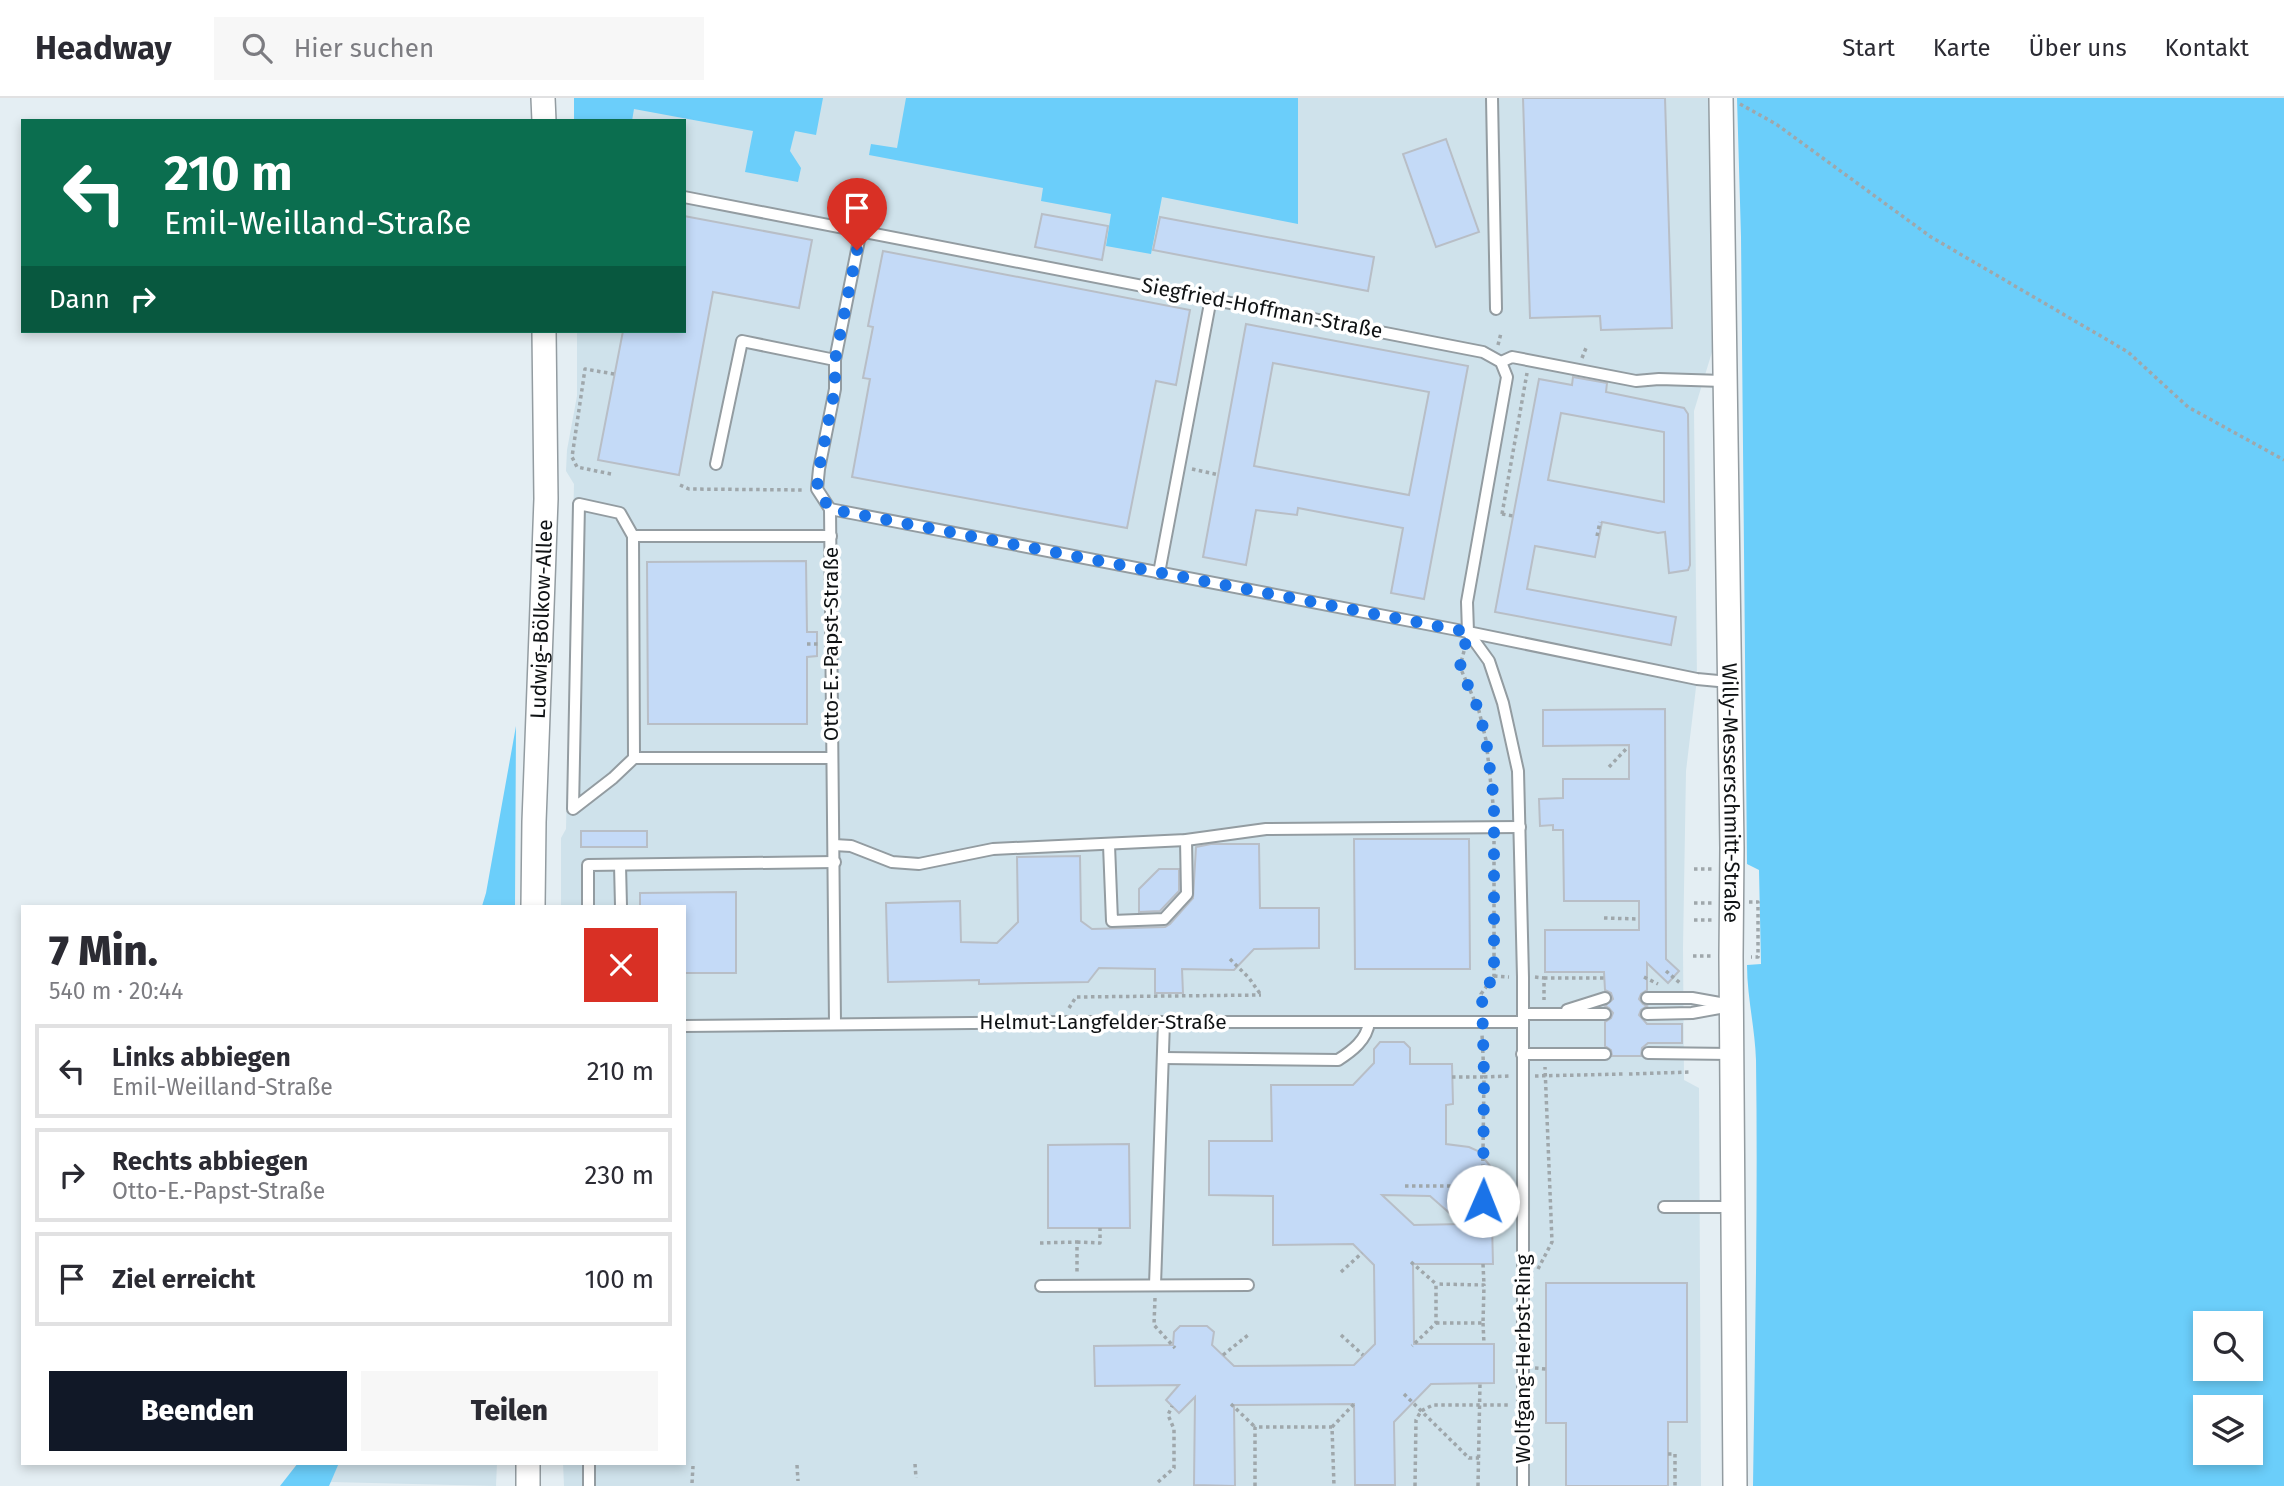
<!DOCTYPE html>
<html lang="de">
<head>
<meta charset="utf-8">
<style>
  body { margin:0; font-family:"Fira Sans",sans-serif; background:#f7f7f7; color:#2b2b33; height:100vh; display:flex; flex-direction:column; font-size:26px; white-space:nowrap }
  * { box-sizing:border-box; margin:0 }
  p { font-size:23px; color:#7c7c81 }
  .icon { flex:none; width:38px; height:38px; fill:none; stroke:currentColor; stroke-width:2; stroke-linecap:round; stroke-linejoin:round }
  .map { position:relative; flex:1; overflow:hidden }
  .panel { position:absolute; left:21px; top:807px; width:665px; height:560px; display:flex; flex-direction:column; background:#fff; border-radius:0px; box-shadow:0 4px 10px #0003 }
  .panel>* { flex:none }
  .top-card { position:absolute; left:21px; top:21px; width:665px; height:214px; border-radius:0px; box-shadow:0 4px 10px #0003; background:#0b6e4f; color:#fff; overflow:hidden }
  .controls { position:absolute; left:2193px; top:1213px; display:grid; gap:14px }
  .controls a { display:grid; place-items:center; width:70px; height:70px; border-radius:0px; background:#fff; box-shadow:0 4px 10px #0003; font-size:35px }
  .pin { position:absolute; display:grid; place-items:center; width:60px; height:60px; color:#fff; margin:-72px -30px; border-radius:50% 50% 50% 0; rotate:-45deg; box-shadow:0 0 7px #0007 }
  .pin .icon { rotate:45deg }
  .me { position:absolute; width:77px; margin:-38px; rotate:1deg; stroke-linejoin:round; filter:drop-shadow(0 0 5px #0008) }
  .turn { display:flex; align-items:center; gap:24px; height:147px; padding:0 28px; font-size:32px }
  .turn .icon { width:91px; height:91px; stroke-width:2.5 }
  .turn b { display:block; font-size:49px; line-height:60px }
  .then { display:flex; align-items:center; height:66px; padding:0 28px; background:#0003; gap:14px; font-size:26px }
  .round { display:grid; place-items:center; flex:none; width:74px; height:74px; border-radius:0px; background:#f7f7f7 }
  .head { display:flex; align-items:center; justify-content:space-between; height:119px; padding:0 28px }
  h1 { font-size:42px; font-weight:800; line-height:52px }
  .cta { display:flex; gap:14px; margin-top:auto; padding:14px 28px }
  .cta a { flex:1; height:80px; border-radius:0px; background:#111827; color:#fff; font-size:28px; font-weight:800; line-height:80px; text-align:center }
  .cta a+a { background:#f7f7f7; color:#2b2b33 }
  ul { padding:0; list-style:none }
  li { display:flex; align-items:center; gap:21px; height:94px; margin:0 14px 10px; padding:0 14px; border:4px solid #e1e1e2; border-radius:0px }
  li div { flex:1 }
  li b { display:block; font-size:26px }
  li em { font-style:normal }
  header { display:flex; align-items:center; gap:42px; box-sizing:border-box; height:98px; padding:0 35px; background:#fff; border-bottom:2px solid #e1e1e2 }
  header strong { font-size:33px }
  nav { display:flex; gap:38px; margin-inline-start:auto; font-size:24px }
  .search { width:490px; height:63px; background:#f7f7f7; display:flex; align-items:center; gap:18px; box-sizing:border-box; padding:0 24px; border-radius:0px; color:#7c7c81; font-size:26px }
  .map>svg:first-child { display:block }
</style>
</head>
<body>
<header>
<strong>Headway</strong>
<div class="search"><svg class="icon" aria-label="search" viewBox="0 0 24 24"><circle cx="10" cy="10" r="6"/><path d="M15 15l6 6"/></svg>Hier suchen</div>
<nav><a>Start</a><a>Karte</a><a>Über uns</a><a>Kontakt</a></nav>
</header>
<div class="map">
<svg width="2284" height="1388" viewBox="0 0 2284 1388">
  <rect width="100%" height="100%" fill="#e4eef3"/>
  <g fill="#cfe2eb">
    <path d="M574,0h605l119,125v-125h411l3,254 -18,59 3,268 -11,92 -3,177 1,132 15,8 2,398h-1137l-1,-23h121v-557h-123v-68l5,-9 8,-345 -8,-13 1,-21 10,-54v-65h107v-210h-110z"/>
    <path d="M339,1365h158l-1,23 -166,-4z"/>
  </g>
  <g fill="#6bcefa" fill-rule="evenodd">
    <path d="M574,0h249l-7,37 -21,-4 -5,20 11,17 -3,14 -53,-10 8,-41 -119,-22 -2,12h-58z"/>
    <path d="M906,0h392v126l-136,-27 -11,57 -45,-8 5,-32 -70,-13 2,-13 -174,-33 2,-11 26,4z"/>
    <path d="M1737,0h547v1388h-531c2,-142 5,-284 3,-426 -1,-32 -9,-63 -9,-95l14,-1 -2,-94 -12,-6 -6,-627zM2205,1225h45v45h-45zM2205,1309h45v45h-45z"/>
    <path d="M516,628l-1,180h-33l4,-13z"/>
    <path d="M298,1365h41l-10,23h-49z"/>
  </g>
  <g fill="#c4daf7" stroke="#b8bec6" stroke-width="2" fill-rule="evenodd">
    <path d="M1523,0h142l7,230 -71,2 -1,-14 -70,2z"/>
    <path d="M1446,41l33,93 -43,15 -33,-93z"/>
    <path d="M1042,116l66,12 -6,34 -67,-13z"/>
    <path d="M684,118l128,24 -13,68 -86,-16 -34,183 -81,-15 25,-129h61z"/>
    <path d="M1160,119l214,40 -6,34 -215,-41z"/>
    <path d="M883,153l307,59 -14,75 -20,-4 -29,147 -275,-51 18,-98 -7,-1 10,-51 -5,-1z"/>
    <path d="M1246,226l222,42 -44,233 -33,-6 12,-65 -105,-20 -1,7 -41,-5 -10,55 -43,-8zM1273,265l156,29 -20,103 -155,-29z"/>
    <path d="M1573,279l34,6 -1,9 78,16 4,6 2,151 -2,5 -19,3 -4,-41 -7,1 -56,-11 -7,35 -60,-11 -8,43 149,28 -5,28 -176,-33 44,-233 33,6zM1561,315l103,19v70l-116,-22z"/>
    <path d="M806,463l1,71h10v24l-10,1v67h-159l-1,-162z"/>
    <path d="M1665,611l1,250 13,12 -11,12 -21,-20v27l-6,4 -2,5 4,5 4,2 -6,4 -2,5 8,9h35v19h-34l-6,5 -1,8h-29l-1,-6 -6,-4v-24l6,-4 2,-5 -4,-5 -4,-2 8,-7 -2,-6 -6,-3 -1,-18h-59v-42h94v-29h-75l-1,-71h-10v-5l-13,1 -1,-27 24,-1v-19h66v-34l-86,1v-36z"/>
    <rect x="581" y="733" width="66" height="16"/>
    <path d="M1354,741h115l1,130h-115z"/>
    <path d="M1211,746h48l1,64h59v40l-65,1 -20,21 -52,-1 1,24h-28v-24l-56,-1 -11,14 -109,2v-4l-91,2 -2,-79 74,-2 1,41 36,1 21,-21 -1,-65 63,-1 1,65 11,8 73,-2 5,-3 23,-26 3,-51z"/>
    <path d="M1159,771h20v22l-19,20 -21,1v-23z"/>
    <path d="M736,794v81h-52v-67h-44v-13z"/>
    <path d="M1380,944h24l6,6v16h42l1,40 -7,1v39l23,3 9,4 13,16 3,10 -6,20 -24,27h28l1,40h-80l1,80h80v39l-63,1 -37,38 1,63h-40l-1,-81 -120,1 1,81 -41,-1 1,-88 -16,16 -13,-13 13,-15 -84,1 -1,-40 79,-1 1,-13 6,-6h27l7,6 -2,13 22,21 120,-1 21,-21 -1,-79 -21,-21 -80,1v-49l-64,-1v-54h63l-1,-56h82l21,-22v-14zM1382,1097l48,1 32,28 -48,1z"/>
    <path d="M1129,1046l1,84h-82v-83z"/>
    <path d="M1546,1185h141v139h-19v64h-102v-63h-20z"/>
  </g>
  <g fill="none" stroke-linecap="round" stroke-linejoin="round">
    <defs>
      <g id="lane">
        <path d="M1492,0l4,211"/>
        <path d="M684,99l799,155 18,10 6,15 -40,225 1,30 21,29 14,42 15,68 5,206v509"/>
        <path d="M1501,264l11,-5 124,24 23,-2 64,2"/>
        <path d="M716,366l26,-123 93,19"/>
        <path d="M830,411l638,123 229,47 32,3"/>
        <path d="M633,438l-13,-23 -41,-9 -6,305 40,-31 21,-20"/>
        <path d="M831,438h-198l1,222h197"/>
        <path d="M1159,475l52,-275"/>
        <path d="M834,747l17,1 41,16 27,2 74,-15 193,-9 80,-11 254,-2"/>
        <path d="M1109,747l3,76 52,-2 23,-25 -1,-54"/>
        <path d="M620,767l1,41"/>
        <path d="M588,808v-41l247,-3"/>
        <path d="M1647,900h45l39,7"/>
        <path d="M1567,912l38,-12"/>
        <path d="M1523,916h82"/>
        <path d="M1647,916l45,-1 33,-6"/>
        <path d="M835,926l-5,-515 -13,-20 2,-20 16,-80v-29l26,-130"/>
        <path d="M684,928l376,-4h462"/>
        <path d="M1648,955l84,1"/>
        <path d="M1522,956h83"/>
        <path d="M1163,960l175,2c14,-9 29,-20 31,-38"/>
        <path d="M1664,1109h69"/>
        <path d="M1155,1187l9,-263"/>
        <path d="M1041,1188l207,-1"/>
        <path d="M589,1365v23"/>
      </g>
      <g id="street">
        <path d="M543,0l1,23"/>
        <path id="s1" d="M1721,0l11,750 -1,108 4,530"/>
        <path id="s2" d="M533,808l1,-84 12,-323 -2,-168"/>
        <path d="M528,1388v-23"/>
      </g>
    </defs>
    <use href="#lane" stroke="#939ca1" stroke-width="14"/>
    <use href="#street" stroke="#939ca1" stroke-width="26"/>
    <g stroke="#9fa7ab" stroke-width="3.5" stroke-dasharray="3.5 3.5" stroke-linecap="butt">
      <path d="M1740,6l36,20 155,113 197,115 60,55 96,53"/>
      <path d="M1498,247l3,-12"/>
      <path d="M1582,260l4,-10"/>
      <path d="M1192,371l27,6"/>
      <path d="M611,376l-34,-7 -5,-10 13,-88 29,5"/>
      <path d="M680,387l9,4 114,1"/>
      <path d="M1502,416l25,-141"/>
      <path d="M1502,416l11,2"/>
      <path d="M1597,438l3,-14"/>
      <path d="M807,546h12"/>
      <path d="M1464,553l-4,16 19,44 7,29 8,73"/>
      <path d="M1609,669l18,-19"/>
      <path d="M1694,771h19"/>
      <path d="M1749,804h9v55h-7"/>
      <path d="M1694,805h19"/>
      <path d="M1604,820l35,1"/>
      <path d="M1694,822h18"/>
      <path d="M1693,858h19"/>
      <path d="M1230,861l19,19 12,17"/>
      <path d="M1666,873l14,12"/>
      <path d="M1494,878l15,1"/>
      <path d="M1535,879l9,1v22"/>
      <path d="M1644,879l14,7"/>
      <path d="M1544,880h63"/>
      <path d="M1069,910l7,-11 185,-2"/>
      <path d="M1482,910l-1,-14 13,-18v-135"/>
      <path d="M1629,976l62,-2"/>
      <path d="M1535,978l89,-2"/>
      <path d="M1452,979h32l-2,-43"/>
      <path d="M1405,1088h78"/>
      <path d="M1482,1126l2,-147 26,-1"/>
      <path d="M1077,1144l23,1v-15"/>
      <path d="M1040,1145l37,-1v31"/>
      <path d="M1411,1164l25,22v39l-24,23"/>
      <path d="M1483,1166l1,21"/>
      <path d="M1538,1171l14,-27 -7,-175"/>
      <path d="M1341,1174l21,-19"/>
      <path d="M1155,1200l-1,27 21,23"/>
      <path d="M1436,1225h47l1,-38 -48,-1"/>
      <path d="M1483,1225l1,21"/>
      <path d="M1341,1237l22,20"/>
      <path d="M1223,1257l25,-20"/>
      <path d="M1535,1270l11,1"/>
      <path d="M1404,1296l65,64h10"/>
      <path d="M1231,1306l24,23"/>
      <path d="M1332,1329l24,-25"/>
      <path d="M1668,1356h7v32"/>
      <path d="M915,1366l1,14"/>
      <path d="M797,1367l1,16"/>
      <path d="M1158,1384l16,-14v-39l-6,-14 4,-9"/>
      <path d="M692,1385l1,-17"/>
      <path d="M1255,1388v-59h77l2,59"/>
      <path d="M1415,1388l1,-66 5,-9 12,-6h76"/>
      <path d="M1478,1388l2,-103"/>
    </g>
    <use href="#lane" stroke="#fff" stroke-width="10"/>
    <use href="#street" stroke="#fff" stroke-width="23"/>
  </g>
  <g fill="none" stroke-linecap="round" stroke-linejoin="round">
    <path stroke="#1a73e8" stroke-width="12" stroke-dasharray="0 21.6" d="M857,152l-22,110v29l-16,80 -2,20 13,20 638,123 -8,35 19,44 7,29 8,60v176l-12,19 2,82 -1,124"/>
  </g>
  <g text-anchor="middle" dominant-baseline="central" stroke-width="7" stroke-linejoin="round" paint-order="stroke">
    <g font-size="21" fill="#0f1214" stroke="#fff">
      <text transform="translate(1262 210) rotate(11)">Siegfried-Hoffman-Straße</text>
      <text stroke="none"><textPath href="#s2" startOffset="287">Ludwig-Bölkow-Allee</textPath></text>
      <text transform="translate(831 546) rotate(-90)">Otto-E.-Papst-Straße</text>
      <text stroke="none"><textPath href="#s1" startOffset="695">Willy-Messerschmitt-Straße</textPath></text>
      <text x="1103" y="924">Helmut-Langfelder-Straße</text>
      <text transform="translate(1523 1261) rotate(-90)">Wolfgang-Herbst-Ring</text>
    </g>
  </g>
</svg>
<div class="controls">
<a><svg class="icon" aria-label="search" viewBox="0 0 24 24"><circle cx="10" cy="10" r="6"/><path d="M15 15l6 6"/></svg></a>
<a><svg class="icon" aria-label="layers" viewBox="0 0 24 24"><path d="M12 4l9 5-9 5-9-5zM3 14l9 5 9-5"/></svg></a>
</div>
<div class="pin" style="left:857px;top:152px;background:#d93025"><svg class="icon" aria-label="arrive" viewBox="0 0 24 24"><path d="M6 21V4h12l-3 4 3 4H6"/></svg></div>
<svg class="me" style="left:1483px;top:1103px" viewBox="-20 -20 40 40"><circle r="19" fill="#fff"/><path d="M0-13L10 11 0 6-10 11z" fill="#1a73e8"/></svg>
<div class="top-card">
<div class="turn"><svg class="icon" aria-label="left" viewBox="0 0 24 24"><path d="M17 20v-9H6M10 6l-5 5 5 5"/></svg><div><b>210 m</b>Emil-Weilland-Straße</div></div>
<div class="then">Dann<svg class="icon" aria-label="right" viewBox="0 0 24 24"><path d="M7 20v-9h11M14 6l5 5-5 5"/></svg></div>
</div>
<section class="panel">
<div class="head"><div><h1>7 Min.</h1><p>540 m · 20:44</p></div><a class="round" style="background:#d93025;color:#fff"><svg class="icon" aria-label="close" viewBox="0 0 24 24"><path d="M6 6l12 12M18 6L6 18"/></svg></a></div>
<ul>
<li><svg class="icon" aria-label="left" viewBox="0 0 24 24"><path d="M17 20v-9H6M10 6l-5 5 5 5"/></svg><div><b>Links abbiegen</b><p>Emil-Weilland-Straße</p></div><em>210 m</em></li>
<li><svg class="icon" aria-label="right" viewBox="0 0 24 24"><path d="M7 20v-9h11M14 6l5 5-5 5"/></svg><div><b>Rechts abbiegen</b><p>Otto-E.-Papst-Straße</p></div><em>230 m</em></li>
<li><svg class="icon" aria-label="arrive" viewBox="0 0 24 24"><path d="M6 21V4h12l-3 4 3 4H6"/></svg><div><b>Ziel erreicht</b></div><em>100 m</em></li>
</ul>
<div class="cta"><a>Beenden</a><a>Teilen</a></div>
</section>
</div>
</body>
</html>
